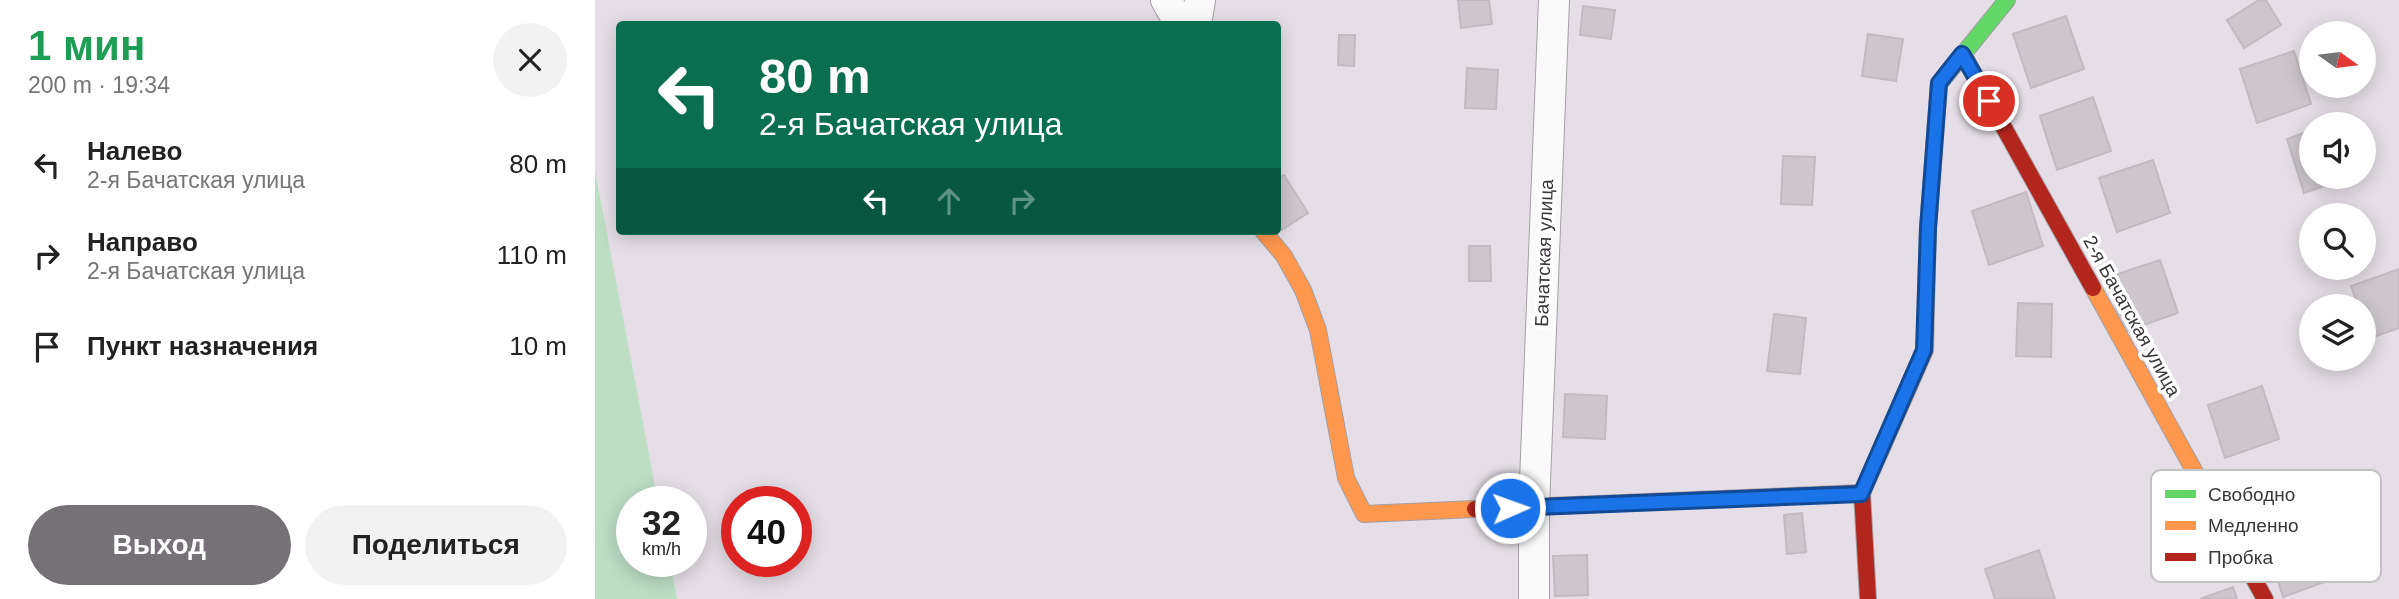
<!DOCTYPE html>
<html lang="ru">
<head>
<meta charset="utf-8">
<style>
  body { margin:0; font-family:Arial,sans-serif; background:#f2f2f2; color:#222; height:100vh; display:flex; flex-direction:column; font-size:26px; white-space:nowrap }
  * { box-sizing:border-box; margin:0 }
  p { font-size:23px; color:#767676 }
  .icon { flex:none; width:38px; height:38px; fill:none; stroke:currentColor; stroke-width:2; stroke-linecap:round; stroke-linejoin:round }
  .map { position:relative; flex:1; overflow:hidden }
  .drawer { display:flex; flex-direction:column; background:#fff; width:595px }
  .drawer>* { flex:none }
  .guide { position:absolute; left:21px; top:21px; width:665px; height:214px; border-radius:7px; box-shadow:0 4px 18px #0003; background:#0b6e4f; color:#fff; overflow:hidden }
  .needle { width:46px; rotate:104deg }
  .controls { position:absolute; left:1704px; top:21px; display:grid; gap:14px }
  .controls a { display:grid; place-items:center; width:77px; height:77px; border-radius:50%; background:#fff; box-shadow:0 4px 18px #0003; font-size:35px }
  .speed { position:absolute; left:21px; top:486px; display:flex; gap:14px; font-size:35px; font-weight:700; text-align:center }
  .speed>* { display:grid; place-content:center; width:91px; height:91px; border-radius:50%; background:#fff; box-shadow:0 4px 18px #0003; line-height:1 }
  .speed small { font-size:18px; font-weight:400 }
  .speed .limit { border:10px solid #d22; background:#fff; color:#111 }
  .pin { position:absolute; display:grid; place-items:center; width:60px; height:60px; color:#fff; margin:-30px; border:4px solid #fff; border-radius:50%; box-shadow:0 2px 7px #0007 }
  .me { position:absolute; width:77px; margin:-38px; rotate:88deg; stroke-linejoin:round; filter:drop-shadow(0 0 5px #0008) }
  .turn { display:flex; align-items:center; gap:24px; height:147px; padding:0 28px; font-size:32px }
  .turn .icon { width:91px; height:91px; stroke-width:2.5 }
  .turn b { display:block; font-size:49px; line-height:60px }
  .lanes { display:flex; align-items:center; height:66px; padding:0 28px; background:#0003; justify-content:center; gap:35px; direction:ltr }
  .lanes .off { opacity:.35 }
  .round { display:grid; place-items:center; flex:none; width:74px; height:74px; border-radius:37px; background:#f2f2f2 }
  .summary { display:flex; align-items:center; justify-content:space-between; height:119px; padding:0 28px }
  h1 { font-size:42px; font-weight:800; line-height:52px; color:#1e9e55 }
  .action { display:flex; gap:14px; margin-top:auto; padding:14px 28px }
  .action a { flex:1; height:80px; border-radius:42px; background:#767177; color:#fff; font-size:28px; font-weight:800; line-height:80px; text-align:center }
  .action a+a { background:#f2f2f2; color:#222 }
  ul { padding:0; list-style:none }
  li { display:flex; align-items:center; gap:21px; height:91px; padding:0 28px }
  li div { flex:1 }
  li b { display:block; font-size:26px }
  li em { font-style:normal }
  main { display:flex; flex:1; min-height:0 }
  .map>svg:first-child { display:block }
</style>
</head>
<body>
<main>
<section class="drawer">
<div class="summary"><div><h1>1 мин</h1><p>200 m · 19:34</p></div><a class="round"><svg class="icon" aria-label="close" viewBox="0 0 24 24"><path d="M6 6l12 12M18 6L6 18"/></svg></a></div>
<ul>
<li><svg class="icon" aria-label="left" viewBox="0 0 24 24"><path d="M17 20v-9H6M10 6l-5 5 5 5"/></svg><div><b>Налево</b><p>2-я Бачатская улица</p></div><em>80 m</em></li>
<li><svg class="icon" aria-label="right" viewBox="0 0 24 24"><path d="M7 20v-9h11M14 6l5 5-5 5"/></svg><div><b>Направо</b><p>2-я Бачатская улица</p></div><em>110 m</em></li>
<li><svg class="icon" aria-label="arrive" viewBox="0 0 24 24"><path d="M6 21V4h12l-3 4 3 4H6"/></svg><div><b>Пункт назначения</b></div><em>10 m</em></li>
</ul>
<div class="action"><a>Выход</a><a>Поделиться</a></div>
</section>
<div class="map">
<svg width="1804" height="599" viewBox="0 0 1804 599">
  <rect width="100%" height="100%" fill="#e5dee6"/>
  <path fill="#bdddc5" d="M0,171l63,331h-26v60h38l7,37h-82z"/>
  <g fill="#cdc7cd" stroke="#c1bbc1" stroke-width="2">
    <path d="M863,0h31l3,24 -31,4z"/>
    <path d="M1664,0h7l15,25 -37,23 -17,-28z"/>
    <path d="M988,6l32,4 -4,29 -31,-4z"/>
    <path d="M1471,16l18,53 -53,19 -18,-54z"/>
    <path d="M1273,34l35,5 -7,42 -34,-5z"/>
    <path d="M744,35h16l-1,31 -16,-1z"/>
    <path d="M1699,51l17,53 -54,19 -17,-54z"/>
    <path d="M872,68l31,2 -2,39 -31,-1z"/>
    <path d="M1498,97l18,54 -54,19 -17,-54z"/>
    <path d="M1717,130v47h38l-46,16 -17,-54z"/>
    <path d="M1188,156l32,1 -3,48 -31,-1z"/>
    <path d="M1558,160l17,53 -53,19 -18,-54z"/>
    <path d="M689,175l24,38 -26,17 -5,-6v-45z"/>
    <path d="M1431,192l17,54 -54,19 -17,-54z"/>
    <path d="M874,246h21l1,35h-22z"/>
    <path d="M1565,260l18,53 -54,19 -18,-54z"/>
    <path d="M1804,269v59l-31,11 -4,-13v-20h-6l-7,-20z"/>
    <path d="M1423,303l34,1 -1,53 -35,-1z"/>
    <path d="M1179,314l32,4 -6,56 -33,-3z"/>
    <path d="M1667,386l17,53 -54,19 -17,-53z"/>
    <path d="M970,394l42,2 -2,43 -42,-2z"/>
    <path d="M1207,513l4,39 -19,2 -3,-39z"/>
    <path d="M1724,525l17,53 -53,19 -17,-54z"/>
    <path d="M1444,550l16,49h-60l-10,-30z"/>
    <path d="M992,555l1,40 -33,1 -2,-40z"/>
    <path d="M1638,587l4,12h-37z"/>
  </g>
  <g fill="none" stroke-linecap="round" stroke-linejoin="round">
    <defs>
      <g id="street">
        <path d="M571,0l14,24"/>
        <path d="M601,24l4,-24"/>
        <path d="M939,599v-92l20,-507"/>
      </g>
      <path id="fast" d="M1331,305l2,-77 11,-144 68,-84"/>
      <g id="slow">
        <path d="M668,231l21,25 19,34 15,40 28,148 18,36 111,-5"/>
        <path d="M1498,288l129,233"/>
      </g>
      <g id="jam">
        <path d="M1368,54l130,234"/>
        <path d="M880,509l387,-16"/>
        <path d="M1627,521l43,78"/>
        <path d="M1273,599l-6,-106 63,-143 1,-45"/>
      </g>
    </defs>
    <use href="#street" stroke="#a49fa5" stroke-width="32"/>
    <use href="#fast" stroke="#a49fa5" stroke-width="18"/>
    <use href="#slow" stroke="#a49fa5" stroke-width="18"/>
    <use href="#jam" stroke="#a49fa5" stroke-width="18"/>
    <use href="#street" stroke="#fbfafb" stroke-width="30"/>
    <use href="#fast" stroke="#63d668" stroke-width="16"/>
    <use href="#slow" stroke="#ff974d" stroke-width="16"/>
    <use href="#jam" stroke="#b3261e" stroke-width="16"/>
  </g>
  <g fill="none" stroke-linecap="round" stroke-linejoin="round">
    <defs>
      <path id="route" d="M915,508l351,-14 63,-144 4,-122 11,-145 23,-29 27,47"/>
    </defs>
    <use href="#route" stroke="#114b97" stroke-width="18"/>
    <use href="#route" stroke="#1a73e8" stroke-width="12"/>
  </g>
  <g text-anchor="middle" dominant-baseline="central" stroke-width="7" stroke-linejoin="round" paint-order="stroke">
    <g font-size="19" fill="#3b363b" stroke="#fff">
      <text transform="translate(949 253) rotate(-88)">Бачатская улица</text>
      <text transform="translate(1537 316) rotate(61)">2-я Бачатская улица</text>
    </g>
  </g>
  <rect x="1556" y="470" width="230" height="112" rx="10" fill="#fff" stroke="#c4c3c4" stroke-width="2"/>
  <rect x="1570" y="490" width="31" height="8" fill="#63d668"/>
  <rect x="1570" y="521" width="31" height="9" fill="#ff974d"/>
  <rect x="1570" y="553" width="31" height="8" fill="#b3261e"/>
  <g font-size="19" fill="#3b363b">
    <text x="1613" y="501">Свободно</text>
    <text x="1613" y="532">Медленно</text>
    <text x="1613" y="564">Пробка</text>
  </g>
</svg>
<div class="controls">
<a><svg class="needle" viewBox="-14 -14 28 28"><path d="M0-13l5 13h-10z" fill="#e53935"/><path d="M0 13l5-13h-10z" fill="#767676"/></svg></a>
<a><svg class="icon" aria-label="sound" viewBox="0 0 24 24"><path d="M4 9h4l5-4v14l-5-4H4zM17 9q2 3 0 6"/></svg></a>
<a><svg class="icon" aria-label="search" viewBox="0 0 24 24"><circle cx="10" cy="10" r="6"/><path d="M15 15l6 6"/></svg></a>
<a><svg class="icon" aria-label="layers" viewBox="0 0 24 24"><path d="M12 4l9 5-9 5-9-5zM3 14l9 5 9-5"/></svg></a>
</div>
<div class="speed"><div>32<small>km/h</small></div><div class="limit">40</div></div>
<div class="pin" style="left:1394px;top:101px;background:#d93025"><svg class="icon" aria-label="arrive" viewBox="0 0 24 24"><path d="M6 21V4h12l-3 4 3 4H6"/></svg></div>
<svg class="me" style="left:915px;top:508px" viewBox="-20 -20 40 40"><circle r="17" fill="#1a73e8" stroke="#fff" stroke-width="3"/><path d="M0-11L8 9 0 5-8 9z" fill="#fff"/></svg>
<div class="guide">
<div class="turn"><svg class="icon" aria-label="left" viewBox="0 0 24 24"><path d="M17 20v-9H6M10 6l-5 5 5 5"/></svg><div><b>80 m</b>2-я Бачатская улица</div></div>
<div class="lanes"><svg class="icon" aria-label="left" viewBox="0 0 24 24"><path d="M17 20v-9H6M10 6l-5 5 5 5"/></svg><svg class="icon off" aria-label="ahead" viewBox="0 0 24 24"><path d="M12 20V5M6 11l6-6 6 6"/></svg><svg class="icon off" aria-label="right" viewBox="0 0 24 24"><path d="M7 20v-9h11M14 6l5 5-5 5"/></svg></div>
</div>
</div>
</main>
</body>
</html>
